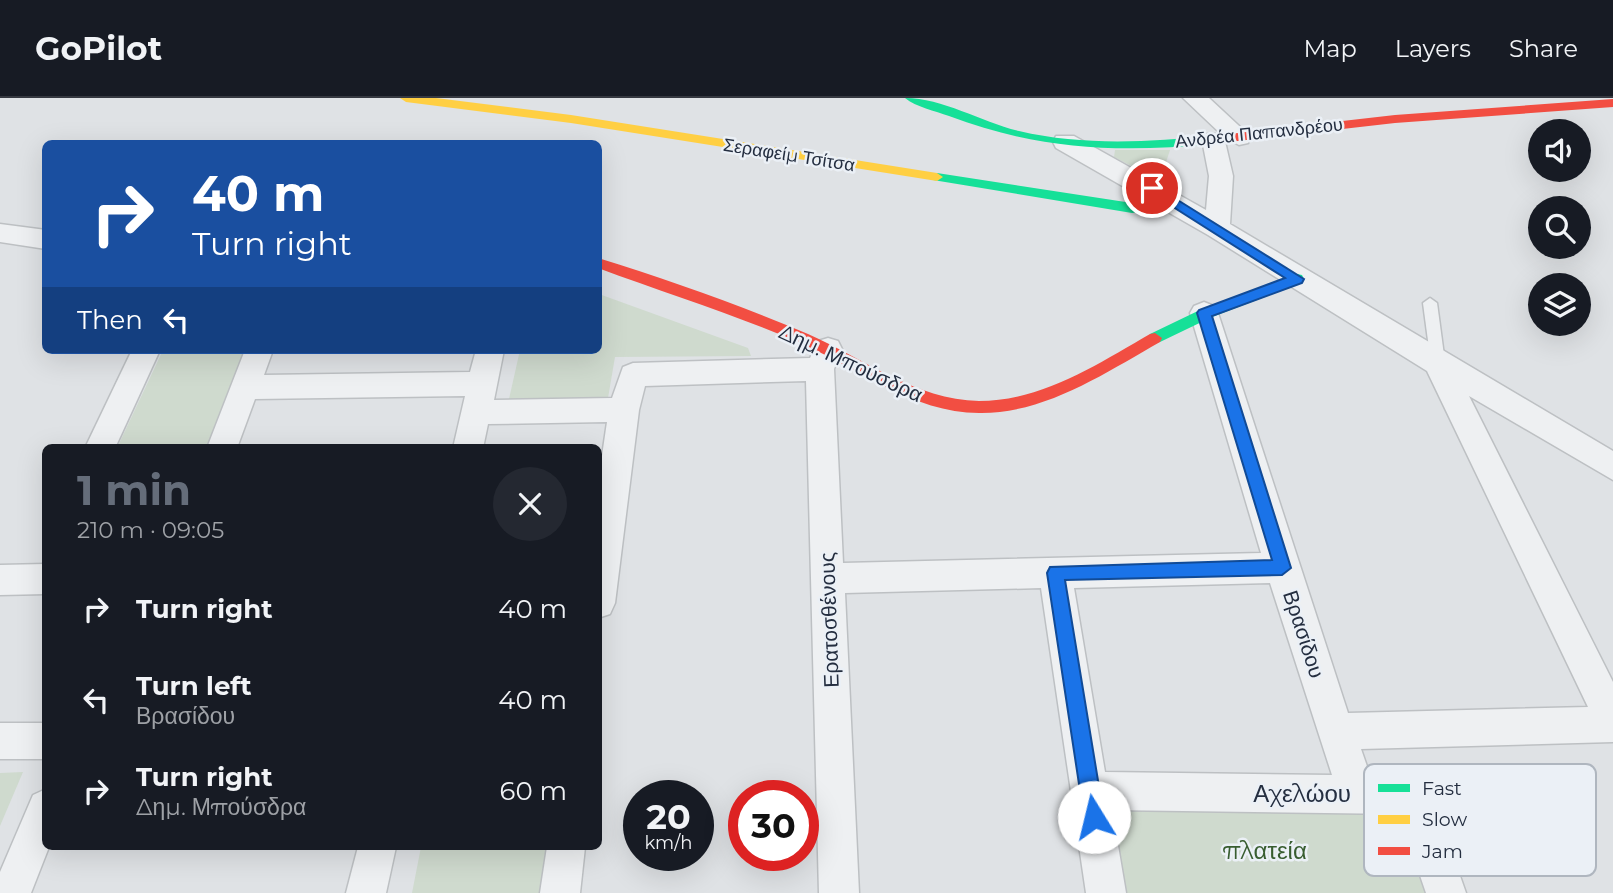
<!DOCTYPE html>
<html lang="en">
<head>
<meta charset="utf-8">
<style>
  body { margin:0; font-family:Montserrat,sans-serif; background:#242831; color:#f1f3f6; height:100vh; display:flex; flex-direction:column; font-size:26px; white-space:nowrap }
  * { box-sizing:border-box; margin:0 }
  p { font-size:23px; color:#9ea1a6 }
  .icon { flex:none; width:38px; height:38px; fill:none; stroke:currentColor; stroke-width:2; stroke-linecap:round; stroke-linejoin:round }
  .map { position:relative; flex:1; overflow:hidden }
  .sheet { position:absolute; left:42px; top:346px; width:560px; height:406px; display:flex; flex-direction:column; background:#171b24; border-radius:10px; box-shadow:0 7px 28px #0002 }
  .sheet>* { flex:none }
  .hud { position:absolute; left:42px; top:42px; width:560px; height:214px; border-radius:10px; box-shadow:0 7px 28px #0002; background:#1a4fa0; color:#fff; overflow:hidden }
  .controls { position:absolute; left:1528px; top:21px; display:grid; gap:14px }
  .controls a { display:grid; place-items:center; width:63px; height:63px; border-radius:50%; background:#171b24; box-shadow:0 7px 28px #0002; font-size:35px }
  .speed { position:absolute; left:623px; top:682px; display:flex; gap:14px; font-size:35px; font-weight:700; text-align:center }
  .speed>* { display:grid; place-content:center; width:91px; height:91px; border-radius:50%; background:#171b24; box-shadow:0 7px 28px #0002; line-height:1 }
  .speed small { font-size:18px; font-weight:400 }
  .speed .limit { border:10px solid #d22; background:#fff; color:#111 }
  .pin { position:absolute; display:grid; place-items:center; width:60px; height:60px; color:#fff; margin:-30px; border:4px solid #fff; border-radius:50%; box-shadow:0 2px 7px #0007 }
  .me { position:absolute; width:77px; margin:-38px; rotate:351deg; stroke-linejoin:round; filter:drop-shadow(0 0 5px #0008) }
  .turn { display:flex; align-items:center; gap:24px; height:147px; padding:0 35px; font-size:32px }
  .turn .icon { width:91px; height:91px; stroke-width:2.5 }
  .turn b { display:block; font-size:49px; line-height:60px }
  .then { display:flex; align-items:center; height:66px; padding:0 35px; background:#0003; gap:14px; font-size:26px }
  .round { display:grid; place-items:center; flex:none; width:74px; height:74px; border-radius:37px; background:#242831 }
  .headline { display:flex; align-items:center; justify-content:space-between; height:119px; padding:0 35px }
  h1 { font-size:42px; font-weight:700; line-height:52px; color:#656d7a }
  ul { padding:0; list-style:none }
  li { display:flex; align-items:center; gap:21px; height:91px; padding:0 35px }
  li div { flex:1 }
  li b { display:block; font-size:26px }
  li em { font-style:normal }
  header { display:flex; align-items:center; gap:42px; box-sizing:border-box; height:98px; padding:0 35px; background:#171b24; border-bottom:2px solid #363941 }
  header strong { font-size:33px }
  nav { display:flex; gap:38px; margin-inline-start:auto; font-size:24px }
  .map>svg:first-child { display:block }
</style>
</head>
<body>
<header>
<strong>GoPilot</strong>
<nav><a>Map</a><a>Layers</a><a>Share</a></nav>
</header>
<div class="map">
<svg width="1613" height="795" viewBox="0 0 1613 795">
  <rect width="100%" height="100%" fill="#dfe2e5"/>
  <g fill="#cfdace">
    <path d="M1115,52h55l-10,31 -46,-24z"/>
    <path d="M599,196l149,54 3,8 -136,1 -7,41 -99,1 11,-49h78z"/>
    <path d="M163,252h85l-38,98h-93z"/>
    <path d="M23,674l-23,54v-53z"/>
    <path d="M1106,707l297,2 28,86h-310z"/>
    <path d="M421,749h125l-6,46h-128z"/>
  </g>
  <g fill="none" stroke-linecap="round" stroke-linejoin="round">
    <defs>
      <path id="lane" d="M1430,200l7,5 8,60 -7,6 -7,-6 -8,-60z"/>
      <g id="street">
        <path d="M1183,0h26l42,39 -3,6 -9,2 -15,-8 9,39 -3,48 383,227v29l-144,-84 144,286v60l-252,7 9,26c25,0 46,1 62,21l34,97h-40l-27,-79 -287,-4 14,83h-40l-45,-305 -196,5 14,300h-40l-13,-512 -161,5 -6,24 -24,193 -5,11 -12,4v-135l9,-61 -119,2 -5,24h-30l12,-52 -210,3 -18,49h-30l38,-98h28l-9,25 206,-3 6,-22h28l-10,50 118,-2 11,-31 10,-4 177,-5 8,-17 10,-3 10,3 4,8 -8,20 9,194 418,-10 -71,-240 4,-7 10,-4 10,4 4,7 130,400 240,-6 -161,-336 -219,-136 -152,-87 -3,-6 3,-6h18l132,74 3,-34 -7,-36 3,-6h16zM1270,485l62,192 -227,-3 -31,-184z"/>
        <path d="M0,126l46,6v19l-46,-7z"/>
        <path d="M132,252h28l-45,98h-30z"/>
        <path d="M46,466v30l-46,1v-30z"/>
        <rect x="0" y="625" width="46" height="36"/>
        <path d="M46,691v58h3l-18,46h-31v-21l33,-77z"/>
        <path d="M358,749h38l-10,46h-40z"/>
        <path d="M547,749h38l-5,46h-40z"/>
      </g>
    </defs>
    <use href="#lane" stroke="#bdc0c3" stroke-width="3"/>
    <use href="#street" stroke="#bdc0c3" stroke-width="3"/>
    <use href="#lane" fill="#eef0f2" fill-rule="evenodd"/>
    <use href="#street" fill="#eef0f2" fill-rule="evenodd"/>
    <g fill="#16e098" fill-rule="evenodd">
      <path d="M905,0c38,0 76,24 114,33 63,15 129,11 193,5l6,4 -6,4c-94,9 -173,6 -263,-28 -14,-5 -33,-9 -44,-18z"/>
      <path d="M937,75l195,30h20l16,-9 6,4 -14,12 -28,3 -199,-33 -2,-3z"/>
      <path d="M1297,176l5,1 2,4 -2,4 -90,34 -52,25 -5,1 -7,-5 2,-4 52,-25z"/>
    </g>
    <path fill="#ffcf43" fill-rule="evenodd" d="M400,0h36l135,17 366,58 6,4 -6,4 -366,-58 -165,-21z"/>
    <g fill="#f24e42" fill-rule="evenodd">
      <path d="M1613,1v8l-218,16 -183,21 -6,-4 6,-4 183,-21z"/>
      <path d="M598,160c71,22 142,47 210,76 55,24 108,66 171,67 63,0 119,-37 171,-67l5,-1 7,5 -2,4c-55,31 -115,72 -181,71 -66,0 -123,-46 -181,-71 -65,-28 -133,-49 -200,-74z"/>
    </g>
  </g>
  <path fill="#1a73e8" stroke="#114b97" stroke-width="2" d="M1152,86l152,95 -2,4 -90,33 79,252 -9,7 -217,5 39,237 -3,7 -7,3 -7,-3 -3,-7 -37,-244 3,-6 222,-7 -75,-247 2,-3 86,-32 -137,-87v-6z"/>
  <g text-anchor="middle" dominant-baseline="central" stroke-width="5" stroke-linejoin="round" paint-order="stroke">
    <g font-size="18" fill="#242e40" stroke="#ebf0f6">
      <text transform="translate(1259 35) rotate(-6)">Ανδρέα Παπανδρέου</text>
      <text transform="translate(789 57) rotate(9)">Σεραφείμ Τσίτσα</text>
    </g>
    <g font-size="21" fill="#242e40" stroke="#ebf0f6">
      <text transform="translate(851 265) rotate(25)">Δημ. Μπούσδρα</text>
      <text transform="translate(829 522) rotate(-92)">Ερατοσθένους</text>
      <text transform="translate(1304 536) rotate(72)">Βρασίδου</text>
    </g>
    <g font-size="24" fill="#242e40" stroke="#ebf0f6">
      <text x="1302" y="695">Αχελώου</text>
    </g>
    <g font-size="24" fill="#385d30" stroke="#ebf0f6">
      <text x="1265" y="752">πλατεία</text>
    </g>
  </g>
  <rect x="1364" y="666" width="232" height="112" rx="10" fill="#ebf0f6" stroke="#afb6bf" stroke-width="2"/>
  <rect x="1378" y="686" width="32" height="8" fill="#16e098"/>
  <rect x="1378" y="717" width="32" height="9" fill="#ffcf43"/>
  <rect x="1378" y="749" width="32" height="8" fill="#f24e42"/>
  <g font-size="19" fill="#242e40">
    <text x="1422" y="697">Fast</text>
    <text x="1422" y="728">Slow</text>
    <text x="1422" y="760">Jam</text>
  </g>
</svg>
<div class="controls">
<a><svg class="icon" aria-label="sound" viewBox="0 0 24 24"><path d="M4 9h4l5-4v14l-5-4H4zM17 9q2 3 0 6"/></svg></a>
<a><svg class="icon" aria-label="search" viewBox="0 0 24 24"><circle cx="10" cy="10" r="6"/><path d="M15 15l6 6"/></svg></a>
<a><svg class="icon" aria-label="layers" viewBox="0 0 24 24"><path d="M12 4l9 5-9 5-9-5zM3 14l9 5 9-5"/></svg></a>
</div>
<div class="speed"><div>20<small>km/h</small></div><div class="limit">30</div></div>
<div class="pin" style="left:1152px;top:90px;background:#d93025"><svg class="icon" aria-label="arrive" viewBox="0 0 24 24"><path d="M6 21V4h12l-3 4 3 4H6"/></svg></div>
<svg class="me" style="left:1094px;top:719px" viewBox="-20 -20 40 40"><circle r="19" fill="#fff"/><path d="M0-13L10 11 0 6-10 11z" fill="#1a73e8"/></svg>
<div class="hud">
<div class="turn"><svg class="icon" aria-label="right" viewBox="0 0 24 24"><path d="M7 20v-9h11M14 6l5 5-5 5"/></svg><div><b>40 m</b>Turn right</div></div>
<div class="then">Then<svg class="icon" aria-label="left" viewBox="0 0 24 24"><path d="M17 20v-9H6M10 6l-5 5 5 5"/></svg></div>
</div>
<section class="sheet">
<div class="headline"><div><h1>1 min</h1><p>210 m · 09:05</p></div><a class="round"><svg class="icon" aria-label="close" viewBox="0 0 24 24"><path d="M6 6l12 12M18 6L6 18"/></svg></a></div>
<ul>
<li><svg class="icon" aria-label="right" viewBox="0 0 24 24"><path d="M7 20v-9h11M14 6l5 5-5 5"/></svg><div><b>Turn right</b></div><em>40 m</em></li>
<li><svg class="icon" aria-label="left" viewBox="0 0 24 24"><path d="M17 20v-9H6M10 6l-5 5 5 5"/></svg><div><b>Turn left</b><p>Βρασίδου</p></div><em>40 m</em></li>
<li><svg class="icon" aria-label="right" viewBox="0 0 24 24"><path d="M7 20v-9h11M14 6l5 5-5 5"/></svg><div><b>Turn right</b><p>Δημ. Μπούσδρα</p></div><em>60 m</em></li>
</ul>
</section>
</div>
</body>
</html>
